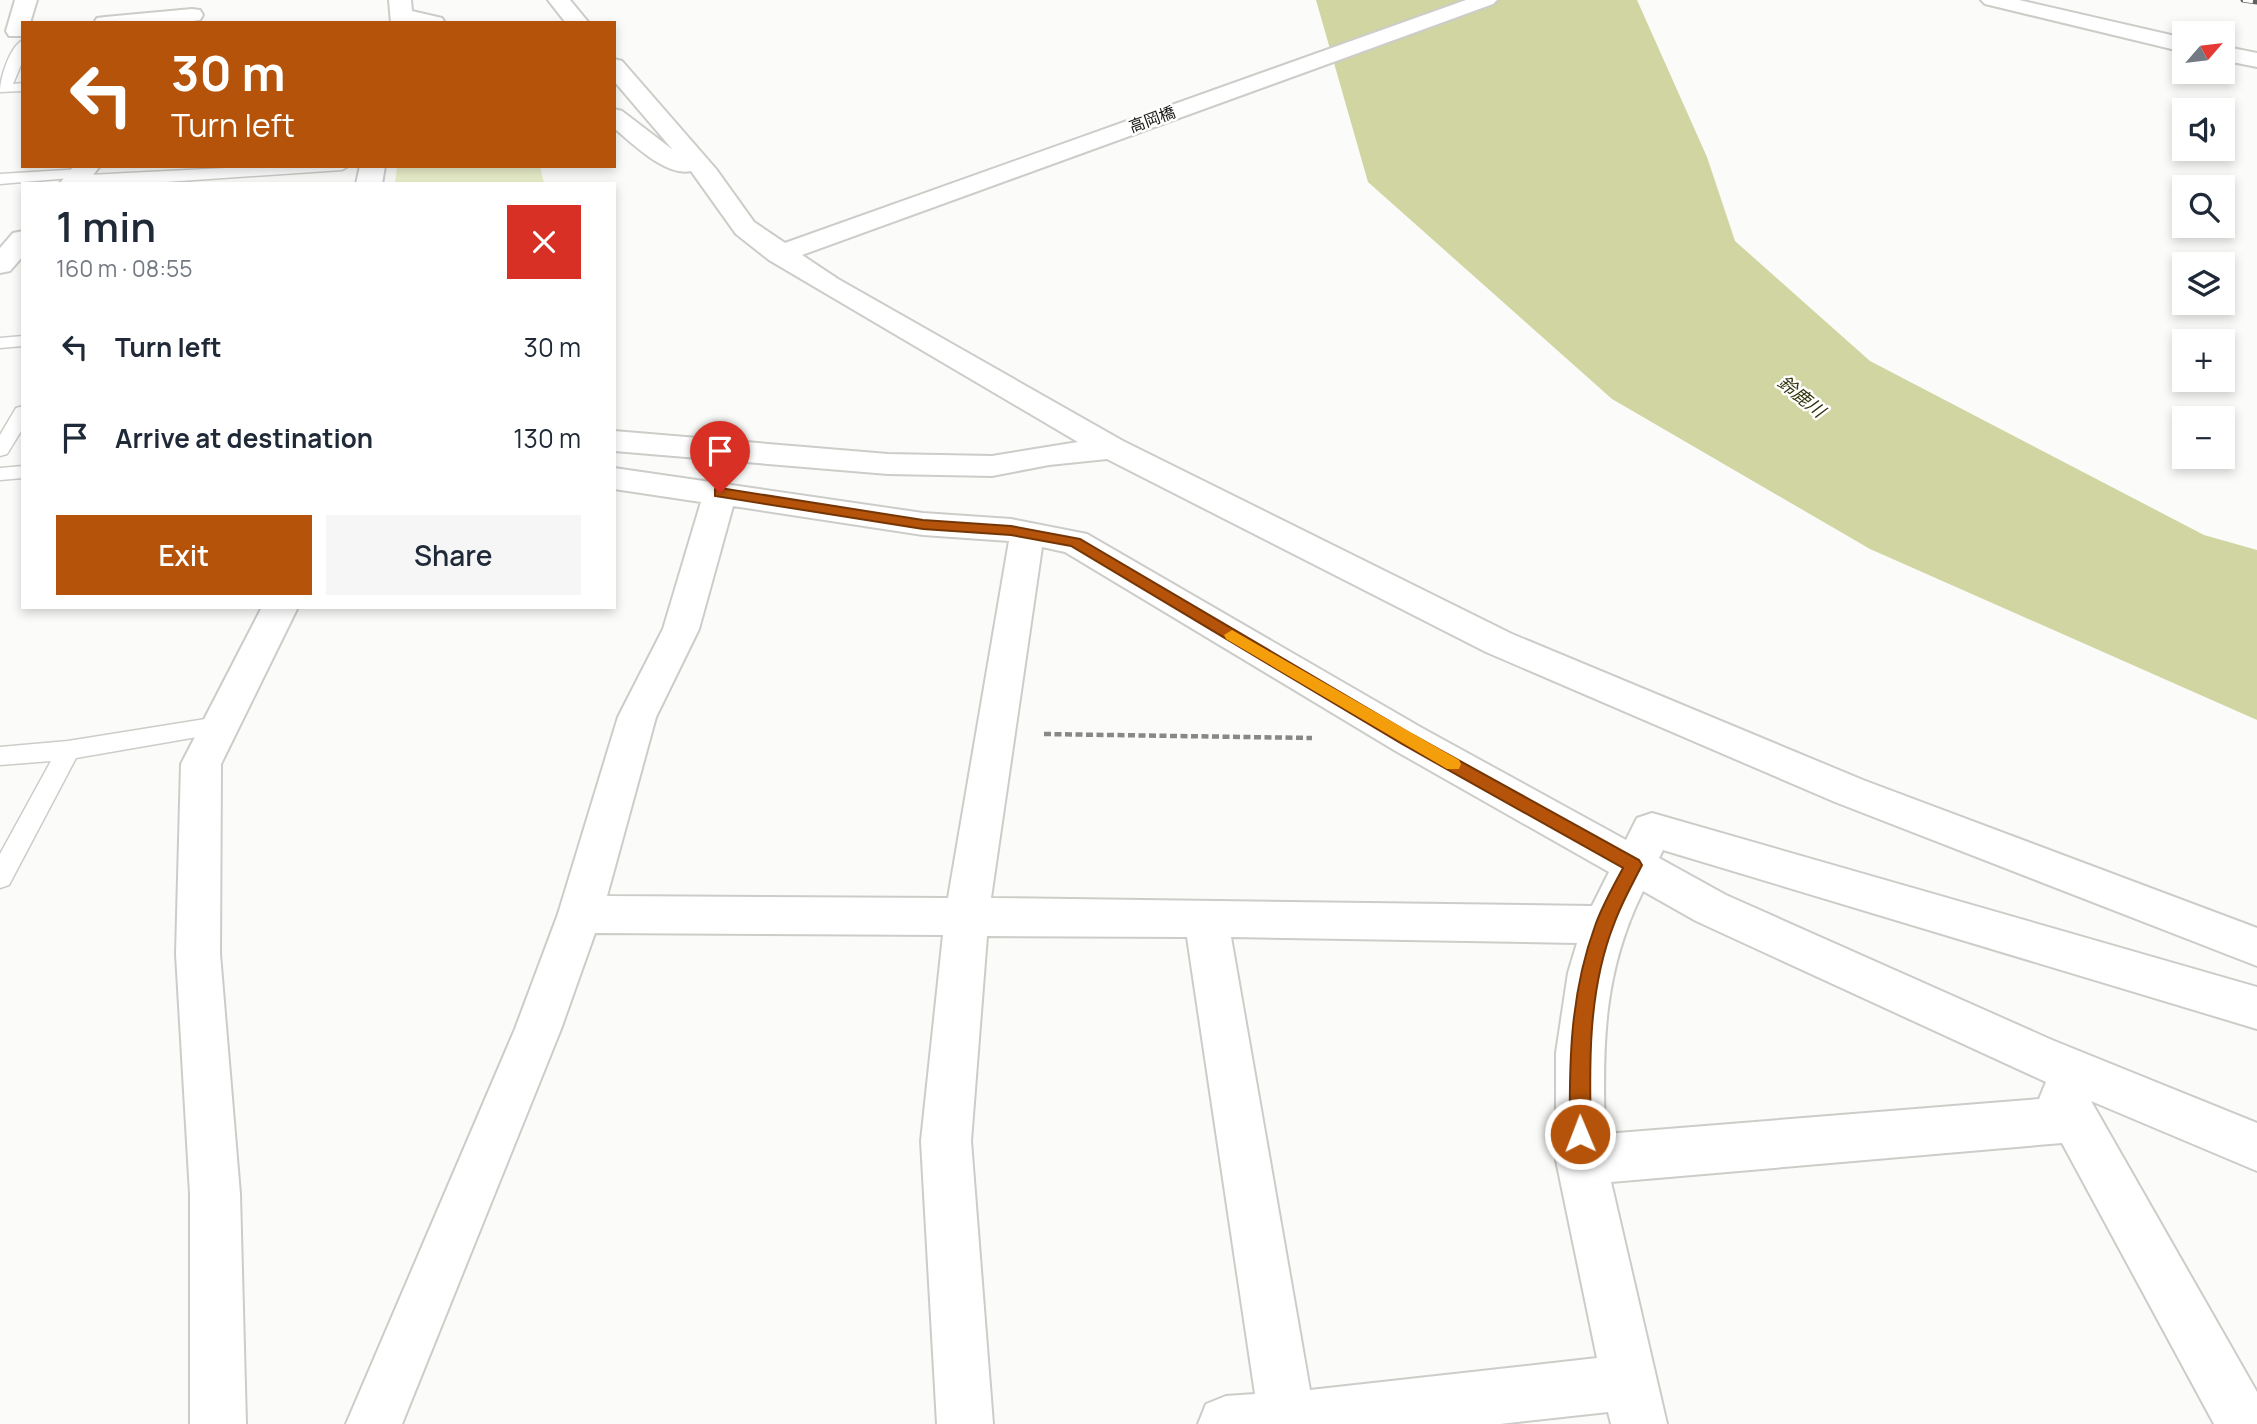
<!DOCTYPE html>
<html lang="en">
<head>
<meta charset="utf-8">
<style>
  body { margin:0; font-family:Manrope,"Noto Sans JP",sans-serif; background:#f6f6f7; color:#1f2937; height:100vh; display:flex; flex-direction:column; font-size:26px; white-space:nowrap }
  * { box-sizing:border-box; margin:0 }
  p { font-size:23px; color:#747a83 }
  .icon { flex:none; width:38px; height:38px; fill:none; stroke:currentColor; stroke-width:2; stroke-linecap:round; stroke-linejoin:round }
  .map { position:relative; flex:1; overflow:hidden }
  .panel { position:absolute; left:21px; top:182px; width:595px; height:427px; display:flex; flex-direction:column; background:#fff; border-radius:0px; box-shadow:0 4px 10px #0003 }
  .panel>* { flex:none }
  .top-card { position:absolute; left:21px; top:21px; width:595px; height:147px; border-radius:0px; box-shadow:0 4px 10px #0003; background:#b45309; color:#fff; overflow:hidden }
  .needle { width:46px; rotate:62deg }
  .buttons { position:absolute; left:2172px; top:21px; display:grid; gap:14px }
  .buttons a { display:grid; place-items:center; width:63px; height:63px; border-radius:0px; background:#fff; box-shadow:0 4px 10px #0003; font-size:35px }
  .pin { position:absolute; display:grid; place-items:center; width:60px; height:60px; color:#fff; margin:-72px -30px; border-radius:50% 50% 50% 0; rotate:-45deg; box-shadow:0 0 7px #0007 }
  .pin .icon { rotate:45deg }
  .me { position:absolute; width:77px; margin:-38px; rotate:359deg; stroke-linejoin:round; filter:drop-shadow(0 0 5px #0008) }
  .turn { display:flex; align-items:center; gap:24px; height:147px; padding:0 35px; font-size:32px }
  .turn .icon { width:91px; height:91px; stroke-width:2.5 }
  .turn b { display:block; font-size:49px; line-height:60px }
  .round { display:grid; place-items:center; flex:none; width:74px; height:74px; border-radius:0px; background:#f6f6f7 }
  .headline { display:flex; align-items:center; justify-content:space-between; height:119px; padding:0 35px }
  h1 { font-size:42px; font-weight:600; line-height:52px }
  .action { display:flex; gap:14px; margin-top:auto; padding:14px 35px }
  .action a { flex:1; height:80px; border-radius:0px; background:#b45309; color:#fff; font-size:28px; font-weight:600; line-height:80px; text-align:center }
  .action a+a { background:#f6f6f7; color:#1f2937 }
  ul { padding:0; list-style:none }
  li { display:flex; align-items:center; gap:21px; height:91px; padding:0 35px }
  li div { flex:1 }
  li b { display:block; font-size:26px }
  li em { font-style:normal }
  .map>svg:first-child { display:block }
</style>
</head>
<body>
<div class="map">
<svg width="2257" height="1424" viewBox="0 0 2257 1424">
  <rect width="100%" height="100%" fill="#fbfcf9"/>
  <path fill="#e9eeca" d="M397,166h143l4,18h-149z"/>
  <path fill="#d0d5a1" d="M1316,0h321l70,157 28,84 135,120 334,174 53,15v170l-387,-171 -258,-150 -244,-217z"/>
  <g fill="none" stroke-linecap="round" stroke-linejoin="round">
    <defs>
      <g id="service">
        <path d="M23,40v20l-10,24 10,-1v8l-23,1c0,-14 10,-46 23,-52z"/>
        <path d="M267,166h82l-7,4 -191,13 -78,1 -3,-6 -70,6v-10l82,-5 5,1 1,5z"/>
        <path d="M23,336v10l-23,2v-10z"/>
        <path d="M23,406v22l-16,26 -7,2v-21l16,-27z"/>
        <path d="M23,466v12l-23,2v-12z"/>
        <path d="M218,717l8,3 3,6 -3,6 -150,26 -67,127 -9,3v-34l51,-93 -51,4v-18l68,-6z"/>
      </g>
      <g id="minor">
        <path d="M15,0h22l-7,23h-7v13h-14l-3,-5z"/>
        <path d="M548,0h22l19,23h-23z"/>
        <path d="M1466,0h31l-4,4 -691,251 36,24 285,162 389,193 351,146 394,148v38l-422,-164 -349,-150 -379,-193 -58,6 -57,11 -104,-2 -274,-23v-20l274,23 104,2 86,-14 -309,-182 -33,-26 -45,-63c-25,6 -59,-28 -77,-43v-19l8,2 51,39 -59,-69v-22l8,2 94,108 38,53 31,21z"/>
        <path d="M1981,0h38l165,38v14l-199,-48z"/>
        <path d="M192,9l8,1 3,5 -3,5 -22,3h-84l3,-5 8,-1z"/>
        <path d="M403,9l39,9 3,5h-37l-13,-3 -3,-5 3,-5z"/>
        <path d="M2222,46l35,7v14l-35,-7z"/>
        <path d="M74,166h26l-14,18h-27z"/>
        <path d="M23,231v25l-13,15 -10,2v-25l13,-15z"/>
        <path d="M614,468l309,45 88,6 76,15 335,194 204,112 11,-22 15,-5 605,174v42l-594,-179 -4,8 67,37 326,145 205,83v48l-166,-70 166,291v32h-43l-152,-281 -451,39 56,242h-56l-3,-12 -108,12h-302l8,-20 20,-8 29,-2 -68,-457 -200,-1 -16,205 22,283h-56l-16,-283 22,-206 -348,-2 -34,96 -159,395h-56l169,-395 43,-115 60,-197 45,-88 38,-127 -87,-13zM733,506l190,29 86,6 -61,357 -341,-2 49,-179 43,-88zM1042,547l23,5 329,198 215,122 -17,34 -601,-8zM1643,891l53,30 350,161 -7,17 -434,35c-3,-89 -2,-162 38,-243zM1231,937l346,6 -9,30 -12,80v107l41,198 -287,32z"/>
        <path d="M262,607h36l-77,157 -1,190 20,240 6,230h-56v-230l-14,-240 5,-190z"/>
      </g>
      <g id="tertiary">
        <path d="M389,0h22l2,23h-22z"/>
        <path d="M360,166h25l-3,18h-26z"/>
      </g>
    </defs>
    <use href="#service" stroke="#cccdc9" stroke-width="3"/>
    <use href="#minor" stroke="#cccdc9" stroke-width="4"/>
    <use href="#tertiary" stroke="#cccdc9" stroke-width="4"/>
    <path stroke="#888886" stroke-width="4.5" stroke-dasharray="7 3.5" stroke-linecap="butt" d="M1044,734l268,4"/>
    <use href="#service" fill="#fff" fill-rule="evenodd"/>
    <use href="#minor" fill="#fff" fill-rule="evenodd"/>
    <use href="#tertiary" fill="#fff" fill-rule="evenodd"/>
    <defs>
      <path id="rail" d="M2243,0l14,2"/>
    </defs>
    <use href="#rail" stroke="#626261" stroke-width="5"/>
    <use href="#rail" stroke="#fffffe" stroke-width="3.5" stroke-dasharray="10" stroke-linecap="butt"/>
  </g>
  <path fill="#b45309" stroke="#753606" stroke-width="2" d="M720,488l203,32 88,6 69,13 333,196 226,125 3,5c-10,20 -21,39 -28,59 -26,66 -25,140 -23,210l-3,6 -8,3 -7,-3 -3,-6c-1,-71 0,-140 25,-208 7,-20 18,-39 28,-58l-221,-124 -331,-198 -60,-11 -88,-6 -208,-33v-7z"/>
  <path fill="#f59e0b" d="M1232,630l227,130 2,4 -2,5h-12l-221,-130 -2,-4z"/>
  <g text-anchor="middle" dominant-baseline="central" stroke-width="5" stroke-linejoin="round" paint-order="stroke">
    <g font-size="16" fill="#141413" stroke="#fffffe">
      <text transform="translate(1152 119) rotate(-20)">高岡橋</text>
    </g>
    <g font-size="18" font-style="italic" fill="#31330b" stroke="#fffffe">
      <text transform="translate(1802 396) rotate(39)">鈴鹿川</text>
    </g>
  </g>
</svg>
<div class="buttons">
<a><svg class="needle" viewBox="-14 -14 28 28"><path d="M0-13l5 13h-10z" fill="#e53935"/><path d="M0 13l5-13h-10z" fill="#747a83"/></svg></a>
<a><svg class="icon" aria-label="sound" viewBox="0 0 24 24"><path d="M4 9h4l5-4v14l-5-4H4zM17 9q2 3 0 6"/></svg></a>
<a><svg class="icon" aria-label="search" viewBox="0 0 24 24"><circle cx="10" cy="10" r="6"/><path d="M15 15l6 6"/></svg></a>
<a><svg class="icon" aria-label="layers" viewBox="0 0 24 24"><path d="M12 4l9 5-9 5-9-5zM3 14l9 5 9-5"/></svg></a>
<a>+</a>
<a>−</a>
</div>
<div class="pin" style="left:720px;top:493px;background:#d93025"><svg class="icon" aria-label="arrive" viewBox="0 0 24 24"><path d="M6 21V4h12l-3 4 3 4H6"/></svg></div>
<svg class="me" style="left:1580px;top:1134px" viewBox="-20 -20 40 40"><circle r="17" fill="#b45309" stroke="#fff" stroke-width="3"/><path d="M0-11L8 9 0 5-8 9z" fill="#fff"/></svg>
<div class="top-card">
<div class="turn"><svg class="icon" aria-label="left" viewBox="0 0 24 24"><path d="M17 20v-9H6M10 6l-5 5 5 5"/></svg><div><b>30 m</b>Turn left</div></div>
</div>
<section class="panel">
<div class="headline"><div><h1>1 min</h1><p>160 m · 08:55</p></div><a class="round" style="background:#d93025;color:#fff"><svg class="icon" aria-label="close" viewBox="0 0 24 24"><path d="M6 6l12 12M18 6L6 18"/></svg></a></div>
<ul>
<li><svg class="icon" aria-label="left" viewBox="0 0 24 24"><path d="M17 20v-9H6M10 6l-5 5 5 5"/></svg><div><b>Turn left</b></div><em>30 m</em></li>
<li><svg class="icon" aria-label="arrive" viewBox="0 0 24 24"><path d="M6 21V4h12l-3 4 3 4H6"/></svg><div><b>Arrive at destination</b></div><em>130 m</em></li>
</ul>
<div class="action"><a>Exit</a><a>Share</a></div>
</section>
</div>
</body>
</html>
